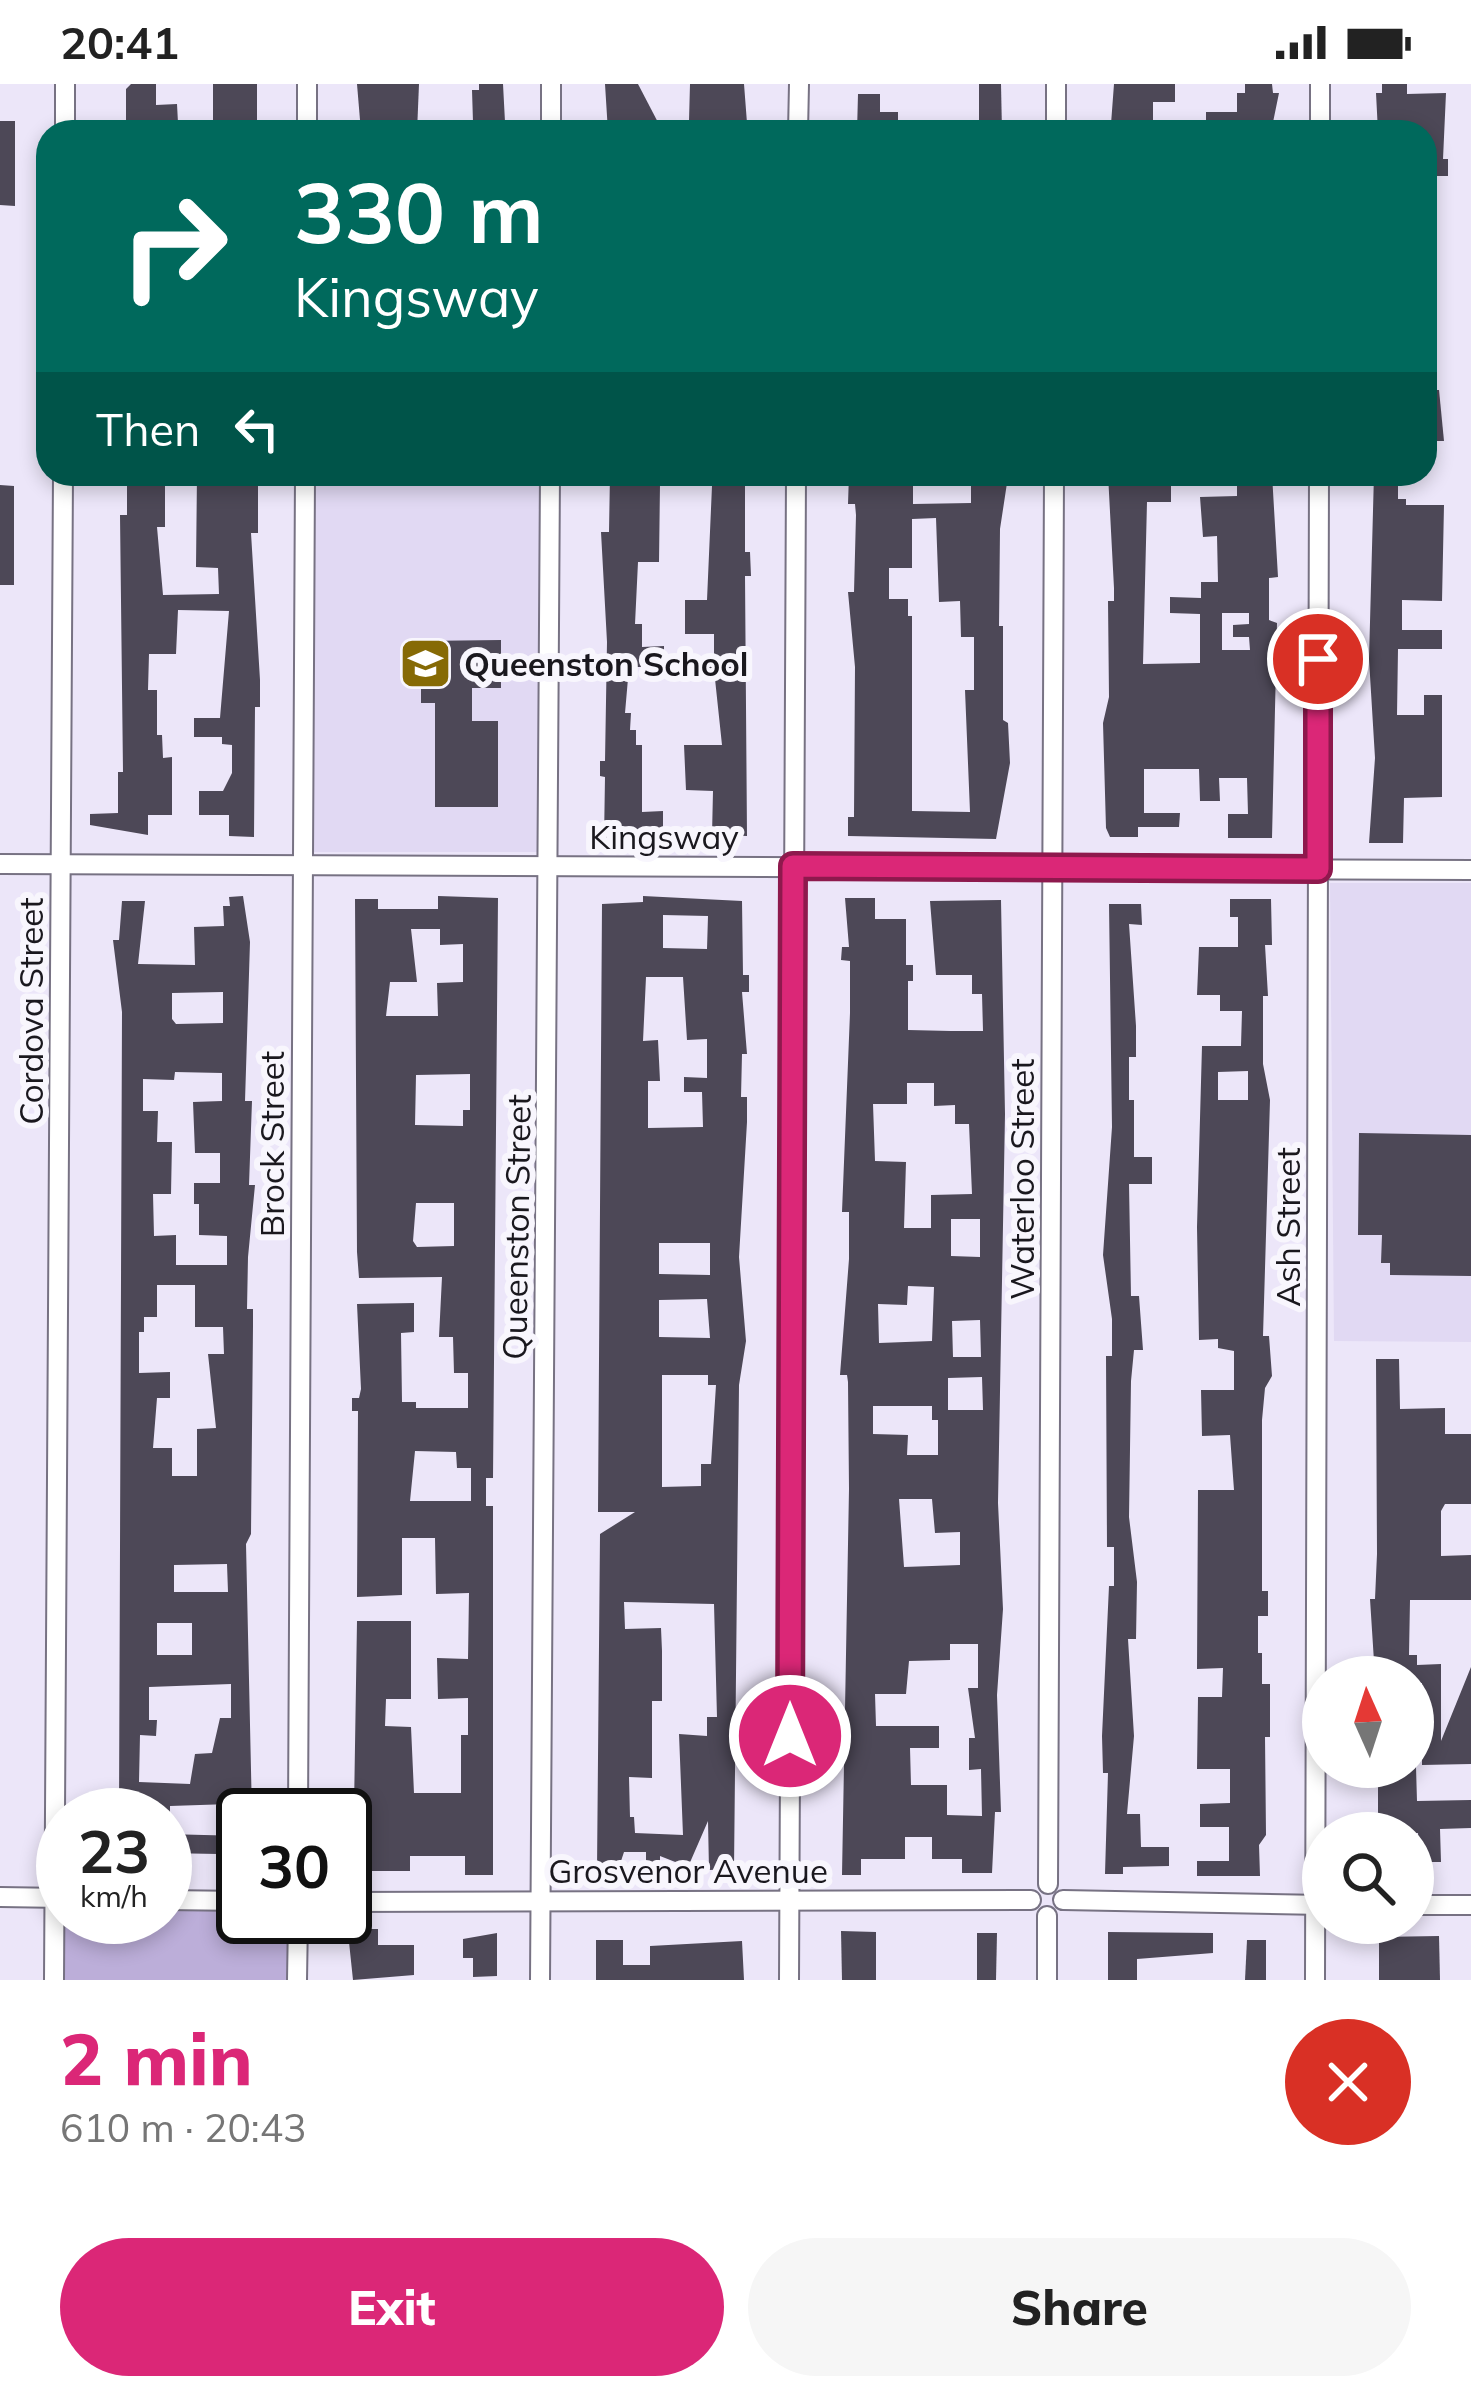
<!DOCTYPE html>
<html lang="en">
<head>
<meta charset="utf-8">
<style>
  body { margin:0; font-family:Mulish,sans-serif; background:#f6f6f6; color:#222; height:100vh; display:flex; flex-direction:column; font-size:45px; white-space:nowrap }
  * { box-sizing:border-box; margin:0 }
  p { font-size:39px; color:#767676 }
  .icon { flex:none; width:66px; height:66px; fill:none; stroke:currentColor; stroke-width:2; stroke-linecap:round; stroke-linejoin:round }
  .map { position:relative; height:1896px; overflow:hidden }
  .drawer { display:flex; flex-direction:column; background:#fff; flex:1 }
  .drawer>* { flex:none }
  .guide { position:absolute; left:36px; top:36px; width:1401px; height:366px; border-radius:36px; box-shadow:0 6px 18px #0003; background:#00695c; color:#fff; overflow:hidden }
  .needle { width:78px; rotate:357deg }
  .tools { position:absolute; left:1302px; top:1572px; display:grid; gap:24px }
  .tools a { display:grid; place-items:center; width:132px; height:132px; border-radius:50%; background:#fff; box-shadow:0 6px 18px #0003; font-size:60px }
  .speed { position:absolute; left:36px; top:1704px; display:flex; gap:24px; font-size:60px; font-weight:700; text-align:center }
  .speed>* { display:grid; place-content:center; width:156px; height:156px; border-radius:50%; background:#fff; box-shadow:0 6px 18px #0003; line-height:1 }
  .speed small { font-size:30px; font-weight:400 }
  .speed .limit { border:6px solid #111; border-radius:18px; background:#fff; color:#111 }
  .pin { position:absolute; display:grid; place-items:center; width:102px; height:102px; color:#fff; margin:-51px; border:6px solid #fff; border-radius:50%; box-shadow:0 3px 12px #0007 }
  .me { position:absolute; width:132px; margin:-66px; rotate:0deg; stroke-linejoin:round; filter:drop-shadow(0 0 9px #0008) }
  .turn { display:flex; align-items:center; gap:42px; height:252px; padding:0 60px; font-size:54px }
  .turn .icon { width:156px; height:156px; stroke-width:2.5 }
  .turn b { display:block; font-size:84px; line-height:102px }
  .then { display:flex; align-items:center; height:114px; padding:0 60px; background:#0003; gap:24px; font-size:45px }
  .round { display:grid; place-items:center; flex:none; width:126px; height:126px; border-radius:63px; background:#f6f6f6 }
  .headline { display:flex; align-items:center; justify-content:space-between; height:204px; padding:0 60px }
  h1 { font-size:72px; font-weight:800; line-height:90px; color:#db2777 }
  .primary-button { display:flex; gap:24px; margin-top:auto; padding:24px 60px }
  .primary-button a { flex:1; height:138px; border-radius:72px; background:#db2777; color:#fff; font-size:48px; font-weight:800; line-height:138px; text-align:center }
  .primary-button a+a { background:#f6f6f6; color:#222 }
  .status { display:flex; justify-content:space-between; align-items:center; height:84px; padding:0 60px; background:#fff; direction:ltr }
  .status svg { height:33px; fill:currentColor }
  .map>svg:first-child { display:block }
</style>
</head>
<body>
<div class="status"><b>20:41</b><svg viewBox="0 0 49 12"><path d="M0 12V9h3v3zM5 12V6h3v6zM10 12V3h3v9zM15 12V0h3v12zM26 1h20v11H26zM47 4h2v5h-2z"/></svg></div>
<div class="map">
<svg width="1471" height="1896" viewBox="0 0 1471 1896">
  <rect width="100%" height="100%" fill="#ece6f9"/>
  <g fill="#e1d9f3">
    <path d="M309,390h235l-7,378h-225z"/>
    <path d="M1330,799h141v459l-137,-1z"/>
  </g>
  <path fill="#bcaed9" d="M165,1816l78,1v16h55l-1,63h-243l9,-63h102z"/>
  <g fill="#4d4857" fill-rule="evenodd">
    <path d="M131,0h25v21l21,-1 1,19 -31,1v8h-21v-43z"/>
    <path d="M213,0h44v48l-44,-7z"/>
    <path d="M357,0h62l-2,48h-56z"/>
    <path d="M479,0h24l2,38h-5l-1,10h-22v-10h-4l-1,-32h7z"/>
    <path d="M605,0h33l25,48h-55z"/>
    <path d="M690,0h54l3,39 -5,1v8h-28v-11h-25z"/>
    <path d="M979,0h22l1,48h-23z"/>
    <path d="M1114,0h61v18h-22v30h-30v-8h-12z"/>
    <path d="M1245,0h27l1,9h6l-8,39h-65v-20h31v-19h8z"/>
    <path d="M1382,0h25v10l39,-1 -3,66h5v17h-22l-1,-44h-47l-2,-39h6z"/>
    <path d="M858,10h22v18h18v20h-41z"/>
    <path d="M0,37h15v85l-15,-1z"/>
    <path d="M1425,306h14l5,51h-19z"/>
    <path d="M127,390h22v9h16v44h-8l6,68 56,-1 -1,-26 -22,-1 1,-93h61v59h-7l9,147v27h-5l-1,130 -25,-1v-21h-30v-24h24l9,-18v-28l-10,-1v-7h-28v-19h26l9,-107 -51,-1 -2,44h-27l-1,36h9v45h5l1,23 9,-1v58h-24v20l-58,-10v-11l28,-1v-41h5l-3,-257h7z"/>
    <path d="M610,390h24v10h26l-1,78h-21l-3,62h7v23l22,-1v21h-35l-4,46h6l-1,17h6v15h6v67l21,-1v19l-30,1v9h-29l1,-63 -5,-1v-15h5l2,-119 -6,-110h8z"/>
    <path d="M721,390h24v78h5l1,24h-6l2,260 -35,-1 1,-44 -27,-1 -2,-45h38l-7,-66h-32v-18h31v-27h-29v-34h22l5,-114 9,-1z"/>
    <path d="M849,390h64v30l58,-1v-19h7v-10h23l-1,10 7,-1 -7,46 -1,97h4v94l5,3 2,40 -14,76 -148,-3v-19h6l1,-150 -7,-75h6l2,-77 -1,-11h-7zM936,434l3,84 21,-1 1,36h13v53h-9l5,122 -58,-1v-195h-4v-17h-19v-31h23v-49z"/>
    <path d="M1108,390h32v10h31v18h-24l-4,162 57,-1v-49l-30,-1v-16l31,1v-16h17l-1,-46 -14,1 -3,-40 37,-1v-22h35l6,103 -9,1v42l8,3 -5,215h-44v-24h20l-1,-36h-28l1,23h-20l-1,-32h-55v44h36l-1,14h-41v10h-28l-4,-9 -3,-105 6,-26 -1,-96h6v-13zM1222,529h27v11l-16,1v12h16l1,13h-28z"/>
    <path d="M1374,390h24v25h8v6h38l-2,96 -40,-1v30h40v19h-44l-1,66h27v-20h18v102l-38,1 -1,45h-34l6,-85 -6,-99z"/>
    <path d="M0,401l14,1v99h-14z"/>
    <path d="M501,556v48h-29v33h26v86h-63v-104h-14v-62z"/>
    <path d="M243,812l7,46 -5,159h7l-3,84h6l-7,72 -1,52h6v17l-2,208 -5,10 6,271h-22v-11l-60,2v9h-51l3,-803 -9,-72h6l3,-39h23l-7,63 57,1 -1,-38 30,-1 -1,-20h7l-1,-9zM223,908v31l-47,1 -4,-5v-26zM175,988l47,1v28l-29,1 2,51h25v30h-26v21h5v31l28,1v29h-51v-30l-22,1 -1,-42h18l1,-52h-15l1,-31h-15v-32l31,1zM157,1201h38v42h28l1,27h-16l8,74 -19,1v47h-25v-28h-19l4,-50h13v-26l-31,1v-41h5v-15h13zM227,1480l1,28h-54v-27zM157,1539h35v32h-35zM231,1600v34h-11l-8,35 -17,1 -5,30 -51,-2 1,-47 16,1 1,-16h-8v-33z"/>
    <path d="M438,812l60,2 -5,580h-7v28h7v369h-28v-19h-55v15h-57l4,-250h54v78h-25l-1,27 26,1 3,66h47v-58h7v-37l-30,1 -1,-41 31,1 1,-66 -33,1 -1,-56h-33v57l-45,2 1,-186h-6v-13h7l2,-9 -4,-85 57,-1v29l-13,1 1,69h14v6h52v-35h-14l-1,-36h-14l3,-60 -83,1 -2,-26 -2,-353h23v10h60zM411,845h29v16l23,-1v38l-26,1 1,33h-52l4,-34h27zM470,990v36h-7v16l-48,-1 1,-50zM416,1119h38v43l-37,1 -4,-6zM415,1367l41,1 1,16h14v33h-61z"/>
    <path d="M643,812l99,5 1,74h6v17h-7l5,62h-5l-1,43h6v25l-8,135 7,84 -7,44 -5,484 -25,1 -1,-49 -20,46 -28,-11v7h-14v-11h-22l-6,18h-21l3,-336 35,-22h-37l4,-608 41,-2zM663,831l45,1 -1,33 -44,-1zM646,893h37l4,63 20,-1v39l-23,-1v15h18l1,35 -55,1v-47h12l-2,-41 -15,1zM659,1159h51v32l-51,-1zM707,1215l3,39 -51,-1v-37zM662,1291h46v10h8l-5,79h-10v22l-39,1zM624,1518l90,2 3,113h-10v19l-28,-2 4,101 -48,-2 -1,-16h-4l-1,-40 23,1v-77h10v-50l-1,-23 -36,1z"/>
    <path d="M845,814h30v21h31v46h7v16h-5v49l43,1h32l-1,-37h-10v-19h-36l-6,-74 71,-1 4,214 -7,389 5,106 -6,86 4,117h-6l-3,61h-30v-14h-30v-22h-27v22h-44v16h-19l7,-386 -1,-107 -1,-7h-7l9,-116v-47h-7l8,-199v-52l-9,-1 1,-13h7zM907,999h27v23l21,-1v19h14l3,70 -41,1v33h-27l2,-66 -31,-1 -2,-57h34zM951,1135h29v38l-29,-1zM908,1202l26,1 -2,54 -53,2 -1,-39 29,1zM980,1236l1,37h-28l-1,-36zM982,1293l1,33h-35v-32zM873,1322h59v14h6v35h-31l1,-20 -35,-1zM899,1415h33l3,34 25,-1v33l-56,2zM950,1560h28v44h-10l7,50h-6v32l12,-1 1,47 -35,-1v-30h-36l-1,-37h29v-22h-63l-1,-32h31l3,-33 41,-1z"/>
    <path d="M1230,815h41l1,46h-7l3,51h-5v68l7,36 -7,236h6l3,40 -7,12 -3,32v171h6v25h-10v37h4v31h8v53h-5l1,98 -7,10 1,31h-63v-15h32v-34h-29v-23l30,-1v-34h-33l1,-72h24l1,-29 -26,1 1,-179h36l-4,-55 -28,1 -1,-46h33v-39l-16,-3v-9l-19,1 -2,-113 5,-181h39l1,-35h-22v-16h-23l2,-48h39v-30h-8zM1248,987v29h-30v-28z"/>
    <path d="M1109,820h32l1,21 -13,-1 7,102v31h-7v43h5v57h18v27h-23l2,112h8l4,54h-9l-3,31 -2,136 8,65 -1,57h-8l6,97 -7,78h13l1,33h28v19l-46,1v7h-18l3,-101h-5l-1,-37 7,-150h5v-39h-7l-1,-191h6v-37l-9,-64 9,-128z"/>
    <path d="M1359,1049l112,2v141l-81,-1v-12h-9l1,-28h-24z"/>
    <path d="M1376,1275h23l1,50 45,-1v26h26v70h-26l-4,7v45l30,-1v45h-61l-1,55h8v10l24,-1v77l30,-74v97l-49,1v-82h-9v-6h-38l-5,-78h5l2,-45z"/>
    <path d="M1378,1683h38l1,34 54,-1v28l-31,1 1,33h-21l-2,-29h-40z"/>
    <path d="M165,1750l78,2v30h-25v-12l-53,-1z"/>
    <path d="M356,1845h22v16h36v30l-61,5 -4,-38h7z"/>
    <path d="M841,1847l35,1v48h-34z"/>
    <path d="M1108,1848l105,1v20l-76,6v21h-29z"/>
    <path d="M497,1849v43l-24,1v-19h-10v-19z"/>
    <path d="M977,1849h20l-1,47h-19z"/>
    <path d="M1439,1852l1,44h-61v-43z"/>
    <path d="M596,1856h27v25h27v-19l92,-5 2,39h-148z"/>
    <path d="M1247,1856h19v40h-21z"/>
  </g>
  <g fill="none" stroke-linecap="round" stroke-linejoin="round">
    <defs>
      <g id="minor">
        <path d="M65,48v-48"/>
        <path d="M307,48v-48"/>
        <path d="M551,48v-48"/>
        <path d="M798,48l1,-48"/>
        <path d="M1056,48v-48"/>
        <path d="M1320,48v-48"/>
        <path d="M0,780l1471,6"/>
        <path d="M298,1731l7,-1341"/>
        <path d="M1048,1800l6,-1410"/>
        <path d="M0,1813l63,1"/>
        <path d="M165,1816l78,1"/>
        <path d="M1063,1816l260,5"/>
        <path d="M345,1818l686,-2"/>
        <path d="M1413,1821h58"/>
        <path d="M54,1896l9,-1506"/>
        <path d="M297,1896l1,-61"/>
        <path d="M540,1896l10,-1506"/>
        <path d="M789,1896l7,-1506"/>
        <path d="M1047,1896v-64"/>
        <path d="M1315,1896l4,-1506"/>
      </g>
    </defs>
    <use href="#minor" stroke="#777283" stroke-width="22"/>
    <use href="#minor" stroke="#fff" stroke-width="18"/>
  </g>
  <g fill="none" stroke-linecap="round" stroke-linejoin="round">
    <defs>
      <path id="route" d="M790,1652l3,-870 525,3v-210"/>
    </defs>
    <use href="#route" stroke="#8e194d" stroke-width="30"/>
    <use href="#route" stroke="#db2777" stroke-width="21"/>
  </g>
  <defs>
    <symbol id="school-square" viewBox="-11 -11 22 22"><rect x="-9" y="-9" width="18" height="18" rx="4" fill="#866a05" stroke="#f8f6fd"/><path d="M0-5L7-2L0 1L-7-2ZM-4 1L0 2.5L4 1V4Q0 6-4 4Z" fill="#fff"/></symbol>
  </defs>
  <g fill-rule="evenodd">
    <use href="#school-square" x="396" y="550" width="59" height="59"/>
  </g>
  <g text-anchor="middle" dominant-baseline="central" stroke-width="12" stroke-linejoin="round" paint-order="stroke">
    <g font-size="33" font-weight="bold" fill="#1a181e" stroke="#f8f6fd" text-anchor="start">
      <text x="464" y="579">Queenston School</text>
    </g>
    <g font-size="33" fill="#1a181e" stroke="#f8f6fd">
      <text x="664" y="752">Kingsway</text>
      <text transform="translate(30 927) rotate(-90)">Cordova Street</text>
      <text transform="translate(271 1060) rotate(-90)">Brock Street</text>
      <text transform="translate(1021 1095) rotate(-90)">Waterloo Street</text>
      <text transform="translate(516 1143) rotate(-89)">Queenston Street</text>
      <text transform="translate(1287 1143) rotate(-90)">Ash Street</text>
      <text x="688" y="1786">Grosvenor Avenue</text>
    </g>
  </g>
</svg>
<div class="tools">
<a><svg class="needle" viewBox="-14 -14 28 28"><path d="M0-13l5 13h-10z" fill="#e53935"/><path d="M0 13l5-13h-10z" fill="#767676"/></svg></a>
<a><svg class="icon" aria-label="search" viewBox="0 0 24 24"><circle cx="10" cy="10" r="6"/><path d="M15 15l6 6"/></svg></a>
</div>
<div class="speed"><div>23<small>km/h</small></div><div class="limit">30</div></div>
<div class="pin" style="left:1318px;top:575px;background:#d93025"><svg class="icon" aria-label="arrive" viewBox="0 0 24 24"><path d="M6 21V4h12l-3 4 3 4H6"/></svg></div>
<svg class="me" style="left:790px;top:1652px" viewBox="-20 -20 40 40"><circle r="17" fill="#db2777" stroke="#fff" stroke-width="3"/><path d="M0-11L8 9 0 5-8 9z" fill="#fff"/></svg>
<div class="guide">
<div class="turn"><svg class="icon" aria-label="right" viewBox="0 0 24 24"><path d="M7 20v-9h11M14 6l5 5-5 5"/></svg><div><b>330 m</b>Kingsway</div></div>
<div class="then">Then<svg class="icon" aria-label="left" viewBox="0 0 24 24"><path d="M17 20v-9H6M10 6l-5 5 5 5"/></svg></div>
</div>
</div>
<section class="drawer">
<div class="headline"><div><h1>2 min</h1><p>610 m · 20:43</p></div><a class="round" style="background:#d93025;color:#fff"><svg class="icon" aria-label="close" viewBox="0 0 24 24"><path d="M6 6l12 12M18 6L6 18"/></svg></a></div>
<div class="primary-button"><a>Exit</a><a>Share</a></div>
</section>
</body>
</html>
